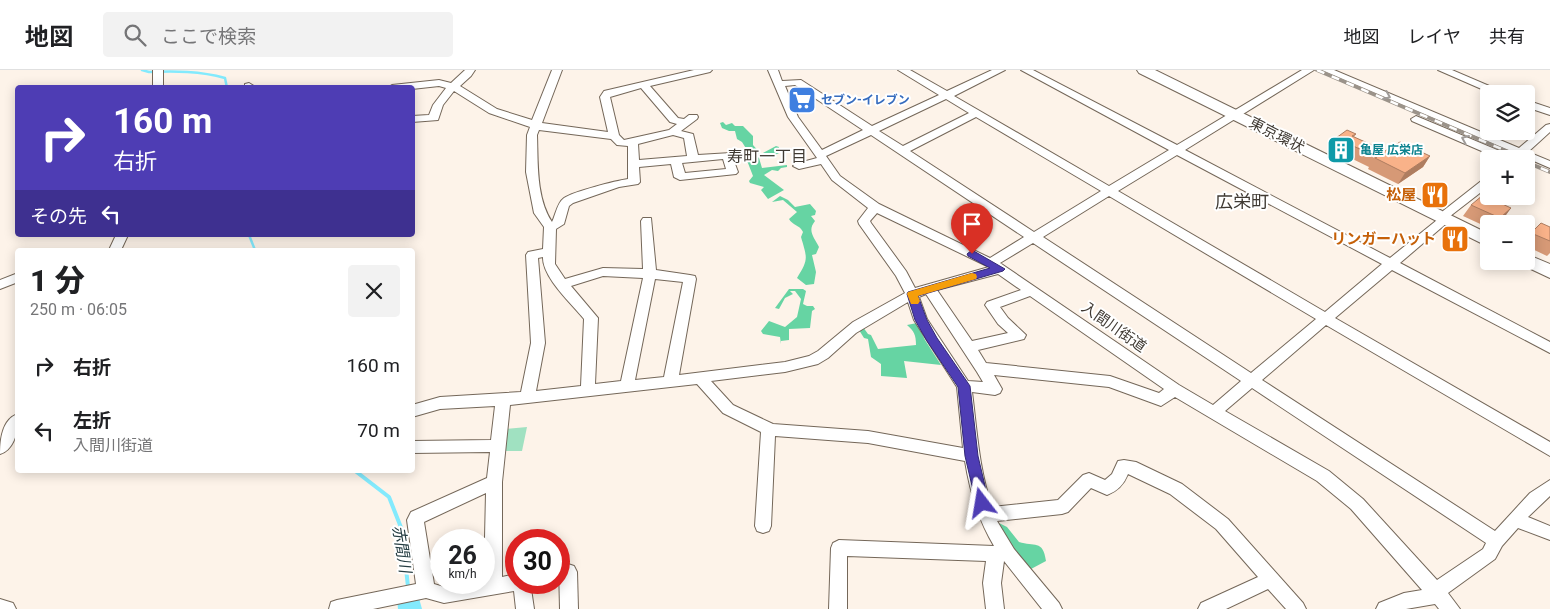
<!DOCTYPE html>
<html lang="ja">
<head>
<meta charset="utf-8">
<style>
  body { margin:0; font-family:Roboto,"Noto Sans JP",sans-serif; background:#f2f2f2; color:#202124; height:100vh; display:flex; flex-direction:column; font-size:19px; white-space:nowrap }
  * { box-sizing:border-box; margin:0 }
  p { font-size:16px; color:#757577 }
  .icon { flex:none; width:28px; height:28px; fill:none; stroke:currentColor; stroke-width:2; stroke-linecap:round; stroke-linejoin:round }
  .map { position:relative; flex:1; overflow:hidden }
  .details { position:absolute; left:15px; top:178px; width:400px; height:225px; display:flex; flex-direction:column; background:#fff; border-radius:5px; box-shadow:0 2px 12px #0003 }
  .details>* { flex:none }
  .banner { position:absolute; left:15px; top:15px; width:400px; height:152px; border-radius:5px; box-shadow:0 2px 12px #0003; background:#4e3db4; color:#fff; overflow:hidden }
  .fabs { position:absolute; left:1480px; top:15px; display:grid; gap:10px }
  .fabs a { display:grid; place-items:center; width:55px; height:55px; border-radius:5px; background:#fff; box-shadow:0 2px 12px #0003; font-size:25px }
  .speed { position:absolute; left:430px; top:459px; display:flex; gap:10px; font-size:25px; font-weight:700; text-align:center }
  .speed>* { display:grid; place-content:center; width:65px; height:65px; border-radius:50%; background:#fff; box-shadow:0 2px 12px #0003; line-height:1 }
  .speed small { font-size:12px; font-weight:400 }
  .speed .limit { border:8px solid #d22; background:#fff; color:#111 }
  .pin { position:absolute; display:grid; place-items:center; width:42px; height:42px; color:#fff; margin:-51px -21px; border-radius:50% 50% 50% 0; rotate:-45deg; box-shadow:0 0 5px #0007 }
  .pin .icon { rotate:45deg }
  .me { position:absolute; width:55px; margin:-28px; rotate:346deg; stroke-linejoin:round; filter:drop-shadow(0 0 4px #0008) }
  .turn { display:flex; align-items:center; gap:18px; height:105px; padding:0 15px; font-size:22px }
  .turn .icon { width:65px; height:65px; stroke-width:2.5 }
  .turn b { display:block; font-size:35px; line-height:42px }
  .then { display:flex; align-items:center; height:48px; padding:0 15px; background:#0003; gap:10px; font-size:19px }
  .round { display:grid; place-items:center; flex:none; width:52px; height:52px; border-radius:5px; background:#f2f2f2 }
  .head { display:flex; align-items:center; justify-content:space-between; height:85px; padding:0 15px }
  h1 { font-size:30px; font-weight:800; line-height:38px }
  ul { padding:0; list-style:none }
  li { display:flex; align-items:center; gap:15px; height:65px; padding:0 15px }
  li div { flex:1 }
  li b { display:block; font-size:19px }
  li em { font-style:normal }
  header { display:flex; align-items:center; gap:30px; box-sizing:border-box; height:70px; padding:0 25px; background:#fff; border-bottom:1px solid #e0e0e0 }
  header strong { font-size:24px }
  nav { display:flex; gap:28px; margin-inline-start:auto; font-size:18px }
  .search { width:350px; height:45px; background:#f2f2f2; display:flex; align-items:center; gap:12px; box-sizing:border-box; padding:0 18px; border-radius:5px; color:#757577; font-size:19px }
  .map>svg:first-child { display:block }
</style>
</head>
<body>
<header>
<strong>地図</strong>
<div class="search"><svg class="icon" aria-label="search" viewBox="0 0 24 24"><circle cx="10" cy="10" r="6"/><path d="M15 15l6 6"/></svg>ここで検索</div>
<nav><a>地図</a><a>レイヤ</a><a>共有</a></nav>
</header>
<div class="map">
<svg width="1550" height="539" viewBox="0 0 1550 539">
  <rect width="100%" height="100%" fill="#fdf3e9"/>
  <path fill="#a0e1c1" d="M527,357l-5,24h-16l-4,-2 3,-20z"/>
  <g fill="#66d4a3">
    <path d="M723,52l3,3 6,-2 3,3h8l10,10v9l8,9 15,-8 3,1v6l-10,5h-10l3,10 25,-3v2l-6,1 -3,3 -6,-1 -8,5 20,15 -16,9 -7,-9 3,-3 -14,-4 -1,-2 4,-5 -7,-18 5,-8h-4l-5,-8 -5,-3 -2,-8h-6l-7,-3 -2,-5z"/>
    <path d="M780,126l8,4 7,7 15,-3 6,7 -1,4 -4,1 4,5c-8,10 -1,16 4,26l-3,7 -4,1 4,17 -2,12 -8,1 -9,-7c12,-19 10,-20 4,-41l2,-5c-3,-7 -11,-7 -14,-13l8,-7 -14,-12 -11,2z"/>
    <path d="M789,219h14l3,2 -3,13 4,2h6l2,3 -3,2 -2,17 -21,1v11l-8,1v3l-1,-7 -17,-3 -2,-3 8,-10 16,6 12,-10 4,-18 -6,-8h-5l3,3 -8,4 -6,11 -4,-1z"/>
    <path d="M917,253l8,17 16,25 -37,-4 3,17 -26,-2v-12l-10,-7 -3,-18 -4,-1 -5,-8 4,-3 5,7 3,1 7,14 38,-4c0,-10 -2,-14 -9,-20z"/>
    <path d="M999,453l8,4 12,15c15,5 24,-3 27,19l-15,8 -13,-12z"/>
  </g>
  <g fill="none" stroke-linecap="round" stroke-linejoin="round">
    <g stroke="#83eafd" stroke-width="2.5">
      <path d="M142,0l7,2c26,-1 51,-1 76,6l2,10"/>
      <path d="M249,165l6,15"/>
    </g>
    <path stroke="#83eafd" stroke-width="4" d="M354,400l35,27 13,33 6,57"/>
    <path fill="#83eafd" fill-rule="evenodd" d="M409,518l8,3 5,18h-24l-1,-10 4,-8z"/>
    <defs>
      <g id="minor">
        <rect x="153" y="0" width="10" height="18"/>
        <path d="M465,0h10l-4,6 -11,10 37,23 35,11 20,-50h10l-20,53 66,9 -8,-35 4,-6 90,-21h18l-2,2 -60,14 28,32 6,1 5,-4h8l1,2 -1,2 -16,12 12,3 5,21 33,-2 7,19 -2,2 -56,6 -6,-3 -3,-13 -32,3 1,15 -2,2 -19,3 -46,16 -4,3 -5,18 -8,5 -1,35 10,15 38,-11 40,1 -2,-48 2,-3h8l5,52 34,5 5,1 1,3 -17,96 106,-13 24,-6 9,-5 35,-29 52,-29 -9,-17 -37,-52 -1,-3 10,-13 -36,-28 -11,-16 -22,5 -6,-3 2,-2 22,-6 -29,-41 -20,-47h10l4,11 19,-1 71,46 67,-31 -41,-25h12l37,21 45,-21h13l-51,26 155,90 60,-36 -148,-80h12l144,75 125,-75h12l-129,80 205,108 52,-42 1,-5 42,-33 4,-1v9l-40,31 -1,5 -48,41 150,79v11l-158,-83 -57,48 215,124v14l-224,-131 -64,55 233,151 35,-38 20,-13v16l-22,21 22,9v14l-32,-12 -16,18 -7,13 -47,34 12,16h-21l-4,-5 -29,5h-30l3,-6 25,-10 18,-3 -71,-81 -34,-28 -142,-84 -14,9 -52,-19 -115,-12 8,14 -2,4 -5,2 -23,-3c5,39 7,78 20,115l66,-7 25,-25 6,-2 16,7 7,-6 6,-13 6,-1 12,2 46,22 46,35 75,84 3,6h-20l-18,-20 -42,20h-28l3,-6 57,-26 -42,-48 -46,-35 -42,-20c-4,10 -10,17 -21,21l-16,-7 -23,24 -6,2 -65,7 17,28 45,54 3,6h-20l-38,-48 -3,22 3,26h-18l-3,-26 3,-22 -139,-5v53h-18l2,-61 2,-5 6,-3 155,6c-16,-27 -24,-54 -29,-85l-97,-18 -93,-7 -4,90 -2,5 -6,2 -6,-2 -2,-5 6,-94 -38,-19 -26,-29 -187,21 -8,77v95l14,-3v8h14l4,27h-18l-2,-18 -70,12 -18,-5 -53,11h-44l2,-7 6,-2 79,-16 -9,-64 4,-8 76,-34 3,-26 -78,1v-12l79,-1 4,-34 -55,3 -28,8v-12l28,-8 81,-5 10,-49 -5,-88 2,-3 15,-3 1,-22 -10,-14 -8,-41 1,-37 3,-8 -41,-14 -35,-22 -11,14 -5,15 -26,2v-6l17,-1 4,-10 13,-17 -7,-2 -27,3 -25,-1 5,-3 47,-5 12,3zM795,15l68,45 -41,20 -24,-33 -13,-31zM641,18l29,34 7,2 -8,6 -45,10 -5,-5 -9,-38zM946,29l23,14 -66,33 -24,-15zM976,47l125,74 -67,41 -124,-81zM539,60l72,9 6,6 11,1v33c-13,2 -53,12 -64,19 -7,5 -8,16 -12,24 -16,-24 -14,-59 -15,-87zM673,65l11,3 3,18 -48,4 -1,-16zM871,65l153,102 -34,21 -111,-54 -39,-28 -14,-20zM1177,85l205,109 -57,48 -207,-121zM723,89l3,10 -41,4 -3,-10zM1109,126l207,123 -65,54 -208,-136zM877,143l112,54 -74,21 -9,-17 -35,-48 -1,-2zM1033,173l208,138 -28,24 -34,-20 -179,-122zM543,187c-1,20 29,47 41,62l-3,67 -45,5 9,-48 -7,-85zM998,204l23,16 -34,12 -2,3 13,19 10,9 -36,8 -35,-51zM603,206l40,2 -22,103 -26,3 3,-66 -27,-32zM655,209l28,3 -19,95 -29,3zM926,224l51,78 6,10 -15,-1 -41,-62 -8,-22zM1030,226l134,93 -5,4 -49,-17 -124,-13 -8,-13 46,-11 2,-4 -18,-17 -8,-11zM908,232l6,18 43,67 6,61 -95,-17 -95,-7 -40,-19 -22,-24 74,-9 33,-8 10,-6 28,-25zM1252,318l234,155 -3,6 -46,31 -74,-81 -34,-28 -104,-60zM486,423l-2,89 -40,5 -10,-3 -10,-62z"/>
        <path d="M1321,0h13l185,78 27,-23 4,-1v8l-22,20 22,9v7z"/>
        <path d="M1438,0h14l56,24h-15z"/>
        <path d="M249,13l8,5h-12v-4z"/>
        <path d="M1526,30l24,8v7l-24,-8z"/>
        <path d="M1416,46l98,41 1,2h-15l-88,-38 -1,-2z"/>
        <path d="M116,165h12l-7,15h-12z"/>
        <path d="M18,203v9l-18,7v-9z"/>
        <path d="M18,344c0,14 -2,35 -18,40 0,-14 2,-35 18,-40z"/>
        <path d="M568,494l6,2 3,6 1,37h-18l-1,-43z"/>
        <path d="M0,529l13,4 3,6h-16z"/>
      </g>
      <g id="highway">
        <path d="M1137,0h18l334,164v13l-350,-174z"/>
        <path d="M1526,184l24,10v14l-30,-14 -2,-3h8z"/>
      </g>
    </defs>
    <use href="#minor" stroke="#746759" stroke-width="2"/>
    <use href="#highway" stroke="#746759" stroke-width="2"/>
    <use href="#minor" fill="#fff" fill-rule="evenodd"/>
    <use href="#highway" fill="#fff" fill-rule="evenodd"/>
    <defs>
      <g id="rail">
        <path d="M1317,0l208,89"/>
        <path d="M1526,92l24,10"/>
      </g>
    </defs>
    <use href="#rail" stroke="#9b938a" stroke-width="4"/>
    <use href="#rail" stroke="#fff" stroke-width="2.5" stroke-dasharray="8" stroke-linecap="butt"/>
  </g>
  <g fill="#d69976">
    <path d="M1356,64l-2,3 31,14 45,5 -7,11 -25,17 -30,-15 1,-2 -39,-19 6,-10z"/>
    <path d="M1471,135l40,3 -8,11 -6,5h-8v4l-26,-12z"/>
    <path d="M1550,157v26l-3,3 -21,-10v-7l5,-6z"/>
  </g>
  <g fill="#ae7d60">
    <path d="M1430,86l-7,11 -25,17 7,-11z"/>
    <path d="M1511,138l-8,11 -6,5h-2l5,-6z"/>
  </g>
  <g fill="#f9b289" stroke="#ae7d60">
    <path d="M1347,60l9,4 -4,2 33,15 15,-9 30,14 -25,17 -30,-15 2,-1 -41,-19z"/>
    <path d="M1483,125l28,13 -11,10 -29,-13z"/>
    <path d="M1541,153l9,4v14l-19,-8z"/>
  </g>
  <defs><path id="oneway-chevron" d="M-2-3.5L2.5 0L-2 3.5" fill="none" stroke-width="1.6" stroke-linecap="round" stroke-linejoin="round" transform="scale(1.25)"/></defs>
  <g stroke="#a09c99">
    <use href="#oneway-chevron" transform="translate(1387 26) rotate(23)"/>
    <use href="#oneway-chevron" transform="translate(1465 69) rotate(-157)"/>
  </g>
  <path fill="#4e3db4" stroke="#332875" d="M972,180l33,19 -2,2 -85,25 9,24 10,18 33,48 8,70 11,47 -2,4 -5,2 -4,-2 -2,-4 -11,-47 -7,-69 -31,-46 -12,-21 -8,-26 1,-2 82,-24 -22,-12 -1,-2z"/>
  <path fill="#f59e0b" d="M972,203l4,1 1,3 -1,2 -58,17 2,5 -2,3h-7l-4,-10 1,-2z"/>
  <defs>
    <symbol id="supermarket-square" viewBox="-11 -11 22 22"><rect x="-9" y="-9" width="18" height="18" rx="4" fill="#3f7fe0" stroke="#fff"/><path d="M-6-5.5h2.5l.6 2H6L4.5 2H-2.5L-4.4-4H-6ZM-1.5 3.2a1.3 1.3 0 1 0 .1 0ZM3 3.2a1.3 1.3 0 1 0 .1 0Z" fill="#fff"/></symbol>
    <symbol id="building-square" viewBox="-11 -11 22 22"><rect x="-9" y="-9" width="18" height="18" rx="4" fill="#0f9aa8" stroke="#fff"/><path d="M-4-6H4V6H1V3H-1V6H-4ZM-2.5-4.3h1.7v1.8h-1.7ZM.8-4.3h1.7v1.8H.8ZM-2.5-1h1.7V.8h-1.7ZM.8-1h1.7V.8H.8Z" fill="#fff"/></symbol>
    <symbol id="restaurant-square" viewBox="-11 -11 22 22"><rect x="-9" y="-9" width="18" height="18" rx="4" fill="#e8710a" stroke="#fff"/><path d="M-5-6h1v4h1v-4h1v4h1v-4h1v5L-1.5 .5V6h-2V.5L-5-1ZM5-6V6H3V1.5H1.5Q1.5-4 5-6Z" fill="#fff"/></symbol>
  </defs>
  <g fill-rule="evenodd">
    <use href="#supermarket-square" x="786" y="14" width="32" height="32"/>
    <use href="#building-square" x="1325" y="64" width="32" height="32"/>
    <use href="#restaurant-square" x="1419" y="109" width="32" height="32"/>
    <use href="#restaurant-square" x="1439" y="153" width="32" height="32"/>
  </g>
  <g text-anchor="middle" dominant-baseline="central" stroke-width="4" stroke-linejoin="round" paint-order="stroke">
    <g font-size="12" font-weight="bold" fill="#366cbe" stroke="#fff" text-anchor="start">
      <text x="821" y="30">セブン-イレブン</text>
    </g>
    <g font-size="12" font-weight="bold" fill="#0d838f" stroke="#fff" text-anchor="start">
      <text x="1360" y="80">亀屋 広栄店</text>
    </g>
    <g font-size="15" fill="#403a33" stroke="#fff">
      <text transform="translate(1277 65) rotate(27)">東京環状</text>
      <text transform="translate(1114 257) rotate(35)">入間川街道</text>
    </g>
    <g font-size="15" font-weight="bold" fill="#c56008" stroke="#fff" text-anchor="end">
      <text x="1416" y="125">松屋</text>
      <text x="1436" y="169">リンガーハット</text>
    </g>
    <g font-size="16" fill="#403a33" stroke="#fff">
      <text x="767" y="86">寿町一丁目</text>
    </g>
    <g font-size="16" font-style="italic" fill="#253d42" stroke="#fff">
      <text transform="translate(402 479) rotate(81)">赤間川</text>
    </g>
    <g font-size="18" fill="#403a33" stroke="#fff">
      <text x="1242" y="131">広栄町</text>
    </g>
  </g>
</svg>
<div class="fabs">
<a><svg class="icon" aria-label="layers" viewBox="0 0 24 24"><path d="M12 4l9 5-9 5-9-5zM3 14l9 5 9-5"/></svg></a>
<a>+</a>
<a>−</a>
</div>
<div class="speed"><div>26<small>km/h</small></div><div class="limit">30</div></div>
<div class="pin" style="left:972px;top:184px;background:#d93025"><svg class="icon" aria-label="arrive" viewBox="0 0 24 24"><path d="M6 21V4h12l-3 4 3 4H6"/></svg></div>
<svg class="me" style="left:982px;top:433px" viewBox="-20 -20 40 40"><path d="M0-17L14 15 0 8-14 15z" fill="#4e3db4" stroke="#fff" stroke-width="4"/></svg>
<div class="banner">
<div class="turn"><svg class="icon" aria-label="right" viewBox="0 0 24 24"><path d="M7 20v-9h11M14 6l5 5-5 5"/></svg><div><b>160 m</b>右折</div></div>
<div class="then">その先<svg class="icon" aria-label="left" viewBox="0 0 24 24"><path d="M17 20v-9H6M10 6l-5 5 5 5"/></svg></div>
</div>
<section class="details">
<div class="head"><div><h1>1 分</h1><p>250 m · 06:05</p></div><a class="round"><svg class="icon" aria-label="close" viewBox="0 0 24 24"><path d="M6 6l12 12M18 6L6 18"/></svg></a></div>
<ul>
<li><svg class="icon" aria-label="right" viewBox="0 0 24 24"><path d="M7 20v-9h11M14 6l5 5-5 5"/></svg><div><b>右折</b></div><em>160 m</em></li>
<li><svg class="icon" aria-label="left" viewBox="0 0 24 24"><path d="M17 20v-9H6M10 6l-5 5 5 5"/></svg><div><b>左折</b><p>入間川街道</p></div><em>70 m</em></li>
</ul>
</section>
</div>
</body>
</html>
